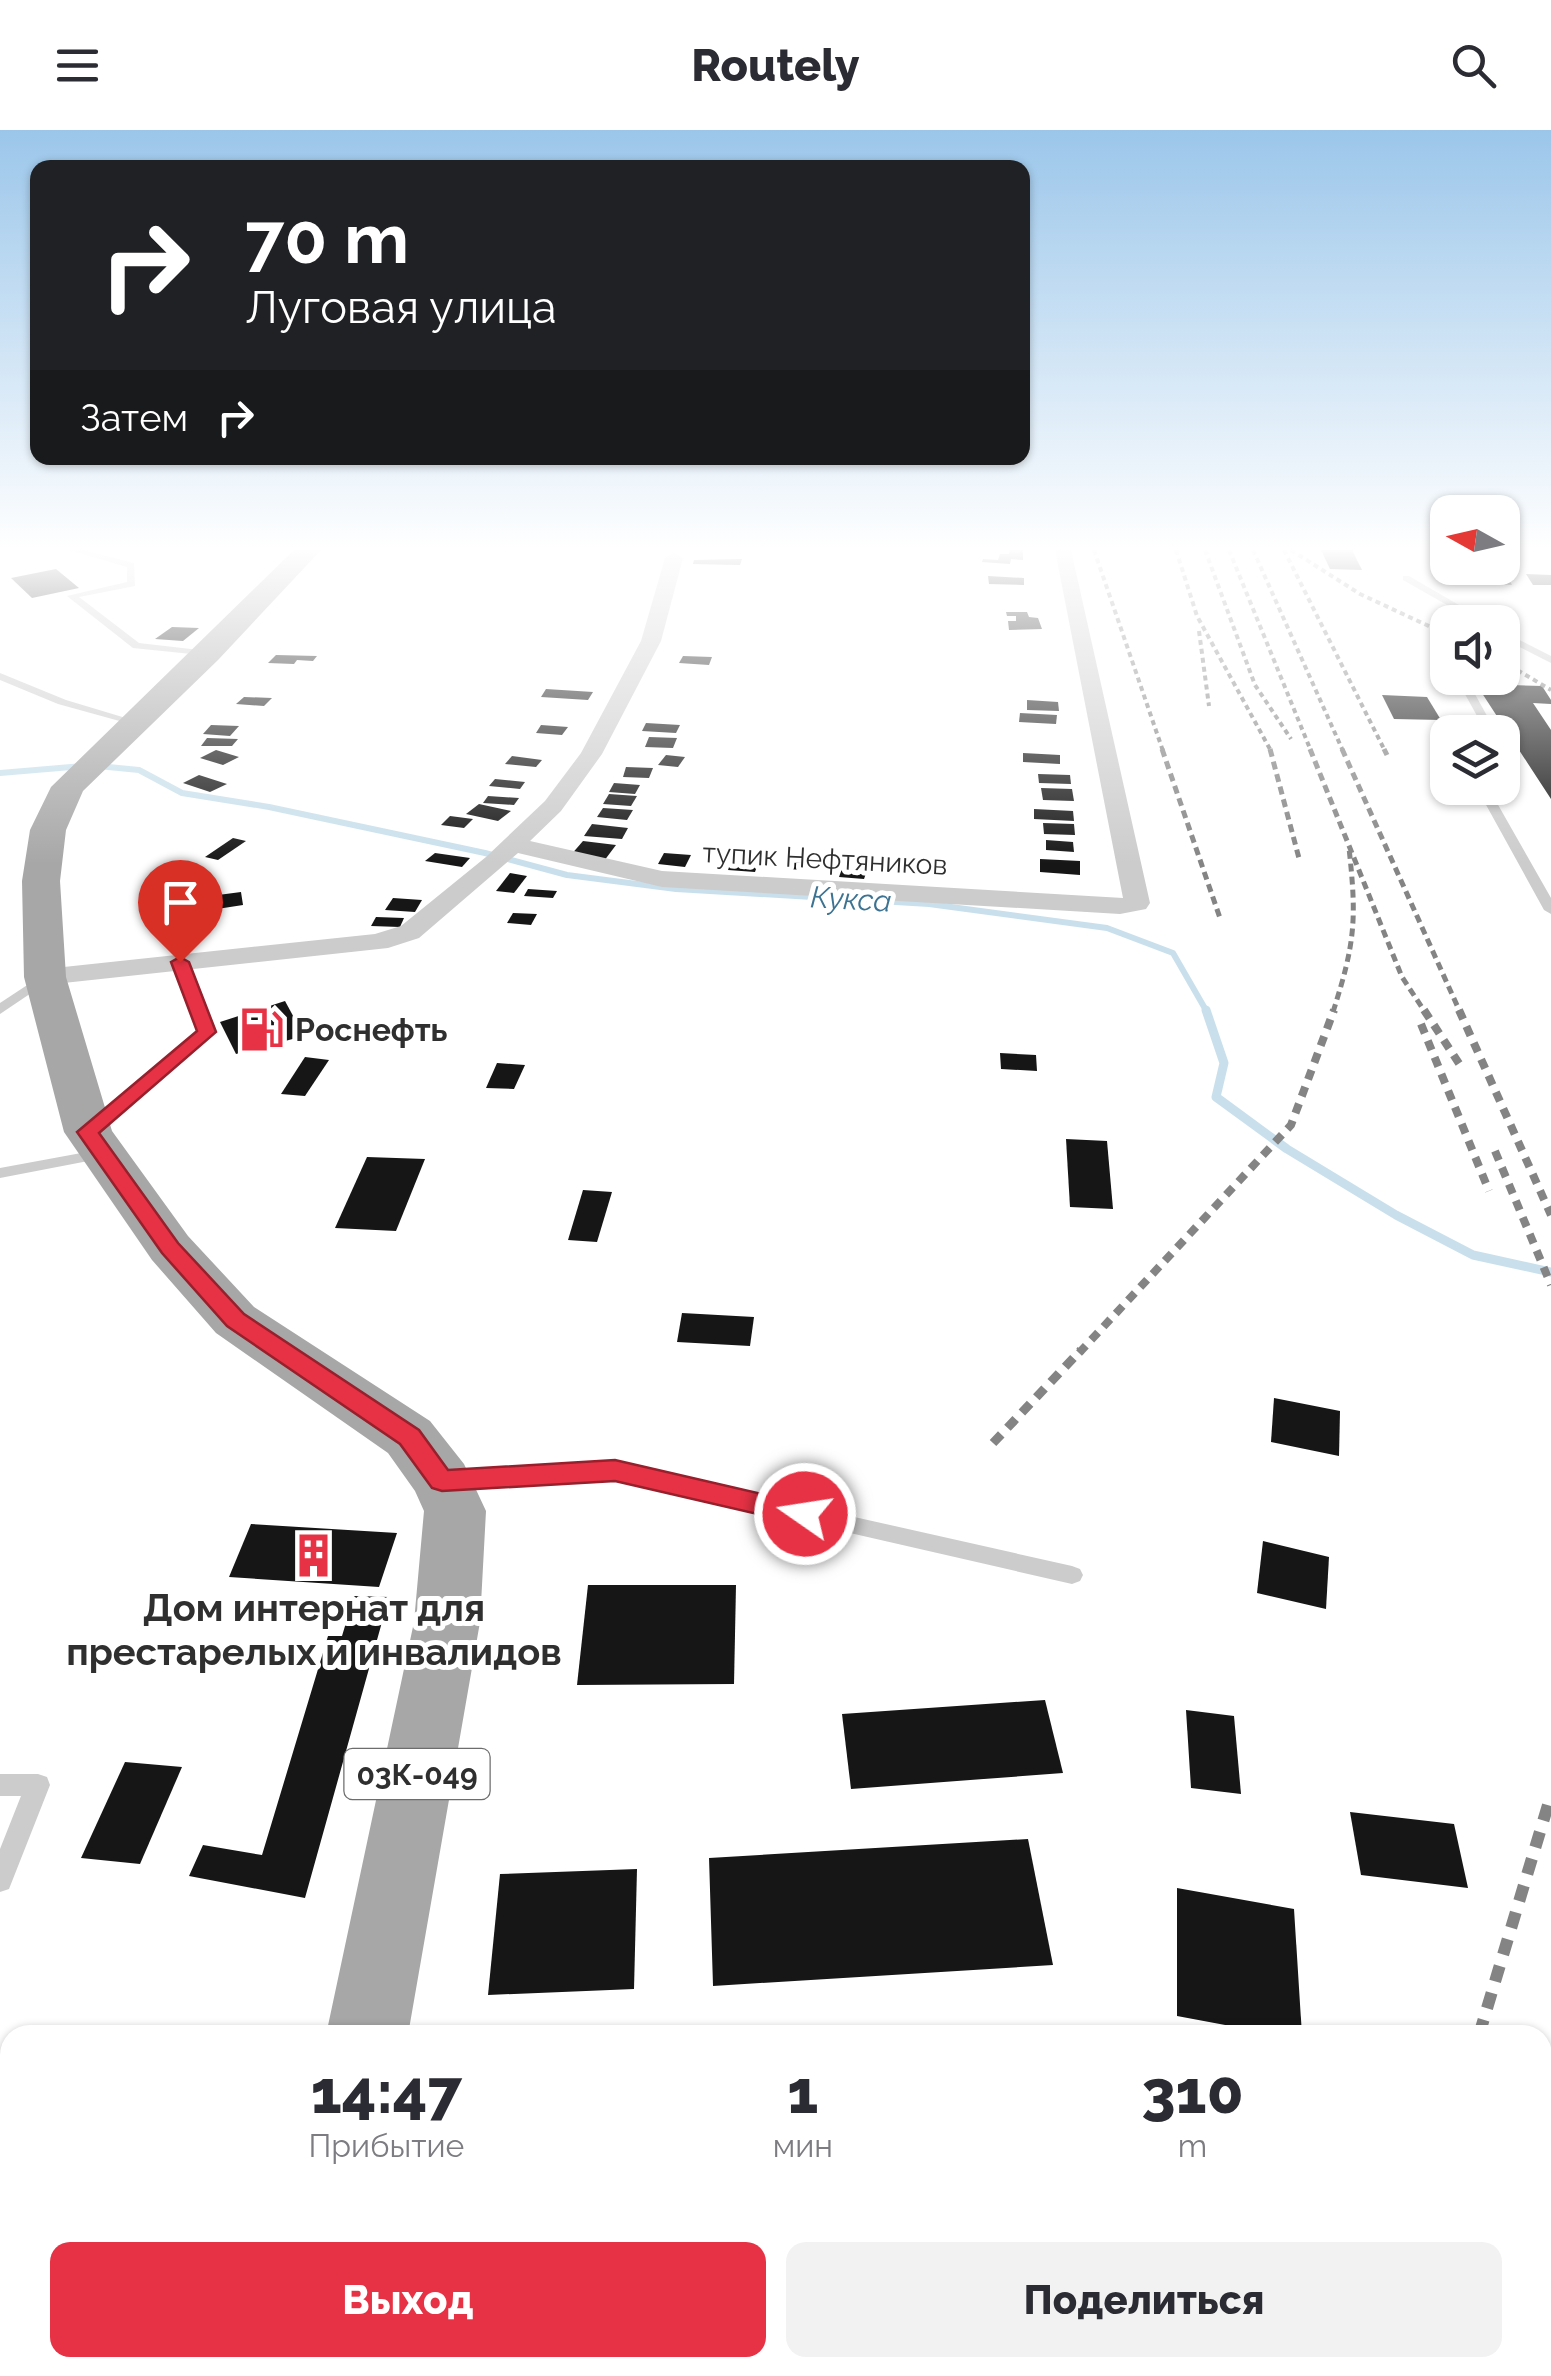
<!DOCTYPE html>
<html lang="ru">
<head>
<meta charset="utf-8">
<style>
  body { margin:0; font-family:Raleway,sans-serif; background:#f2f2f3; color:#2b2b33; height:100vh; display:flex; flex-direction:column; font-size:38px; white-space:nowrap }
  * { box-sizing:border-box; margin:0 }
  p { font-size:32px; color:#7c7c81 }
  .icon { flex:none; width:55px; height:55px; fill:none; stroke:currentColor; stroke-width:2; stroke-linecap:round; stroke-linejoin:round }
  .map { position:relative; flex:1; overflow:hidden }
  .side { position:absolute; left:0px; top:1895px; width:1552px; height:352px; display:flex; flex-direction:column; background:#fff; border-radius:30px 30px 0 0; box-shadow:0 2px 8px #0004 }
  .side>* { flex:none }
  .banner { position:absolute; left:30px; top:30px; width:1000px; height:305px; border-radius:20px; box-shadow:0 2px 8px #0004; background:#202124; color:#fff; overflow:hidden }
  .needle { width:65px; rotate:278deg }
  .buttons { position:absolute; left:1430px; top:365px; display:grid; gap:20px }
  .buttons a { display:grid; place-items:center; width:90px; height:90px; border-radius:20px; background:#fff; box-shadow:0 2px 8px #0004; font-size:50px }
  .pin { position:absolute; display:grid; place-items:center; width:85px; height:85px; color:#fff; margin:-102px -42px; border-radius:50% 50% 50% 0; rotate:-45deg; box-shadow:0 0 10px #0007 }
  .pin .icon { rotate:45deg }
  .me { position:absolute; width:110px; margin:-55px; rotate:283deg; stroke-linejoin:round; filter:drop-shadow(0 0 8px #0008) }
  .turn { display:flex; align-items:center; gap:35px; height:210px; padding:0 50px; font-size:45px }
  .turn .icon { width:130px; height:130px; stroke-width:2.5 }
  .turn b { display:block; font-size:70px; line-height:85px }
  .then { display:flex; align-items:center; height:95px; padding:0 50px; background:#0003; gap:20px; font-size:38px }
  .eta { display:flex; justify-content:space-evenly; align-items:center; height:170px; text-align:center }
  .eta b { font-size:60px; font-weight:800; line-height:70px }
  .cta { display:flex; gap:20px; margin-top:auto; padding:20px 50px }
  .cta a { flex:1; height:115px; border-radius:20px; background:#e63244; color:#fff; font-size:40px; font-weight:800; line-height:115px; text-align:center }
  .cta a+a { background:#f2f2f3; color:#2b2b33 }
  header { display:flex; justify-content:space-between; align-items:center; height:130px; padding:0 50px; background:#fff; font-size:45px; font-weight:800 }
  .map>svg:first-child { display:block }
</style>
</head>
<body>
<header><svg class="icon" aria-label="menu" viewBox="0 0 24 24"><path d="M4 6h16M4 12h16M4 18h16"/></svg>Routely<svg class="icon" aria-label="search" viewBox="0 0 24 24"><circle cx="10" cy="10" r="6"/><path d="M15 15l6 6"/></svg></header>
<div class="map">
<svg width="1551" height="2246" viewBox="0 0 1551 2246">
  <rect width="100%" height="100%" fill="#fff"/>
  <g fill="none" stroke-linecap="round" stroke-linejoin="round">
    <g stroke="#c9e0ec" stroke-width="6">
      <path d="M98,636l41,4 43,23 87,14 216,46 82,22 109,14 253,15 178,24 66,25 34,59"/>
      <path d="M0,643l83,-7"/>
    </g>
    <path stroke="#c9e0ec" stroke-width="9" d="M1206,880l18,53 -8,34 71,52 109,66 77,40 78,17"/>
  </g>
  <g fill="#161616">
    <path d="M1010,420h13v10l-12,-1 -1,5 -28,-2 1,-3 15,1 2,-6h9z"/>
    <path d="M1321,420h31l10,20 -32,-1z"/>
    <path d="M742,429l-2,6 -47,-1 1,-4z"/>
    <path d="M56,439l23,19 -47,10 -21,-20z"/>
    <path d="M1478,443l29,2 5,10 -29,-2z"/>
    <path d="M1526,444l25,1v10h-18z"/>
    <path d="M988,446l36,2v7l-35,-1z"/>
    <path d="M1006,482h21l2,5 9,1 4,11 -33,1 -1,-9h8v-5h-9z"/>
    <path d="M172,497l27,1 -16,13 -28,-2z"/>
    <path d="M276,525l41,1 -4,5 -16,-1 -3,4 -26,-1z"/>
    <path d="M683,526l29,1 -3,8 -30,-2z"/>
    <path d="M1476,554l66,2 9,14v4l-18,-1 18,27v69z"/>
    <path d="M546,559l47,3 -5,8 -47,-3z"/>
    <path d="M1382,565l45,2 14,23 -47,-1z"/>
    <path d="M244,567l28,1 -8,8 -28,-2z"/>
    <path d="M1027,570l31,2 1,9 -32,-1z"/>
    <path d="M1020,583l37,2 -1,9 -37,-2z"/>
    <path d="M646,593l34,2 -4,8 -34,-2z"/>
    <path d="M211,595l28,1 -9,10 -27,-2z"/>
    <path d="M541,595l27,2 -6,8 -26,-2z"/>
    <path d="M649,607l28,1 -4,10 -28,-1z"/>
    <path d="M207,608l31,1 -6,7h-31z"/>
    <path d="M216,620l23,7 -16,8 -23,-7z"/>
    <path d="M1023,623l37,2v9l-37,-2z"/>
    <path d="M666,625l19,2 -7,10 -20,-2z"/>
    <path d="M512,626l30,4 -6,7 -31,-3z"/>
    <path d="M626,637l27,1 -4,10 -26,-1z"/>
    <path d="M1038,644l32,1 1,9 -32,-1z"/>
    <path d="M199,645l28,9 -17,8 -27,-9z"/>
    <path d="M495,649l30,3 -5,7 -31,-3z"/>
    <path d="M614,653l26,2 -5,9 -26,-2z"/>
    <path d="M1041,658l31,1 2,12 -31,-1z"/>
    <path d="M609,664l28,2 -6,10 -28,-2z"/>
    <path d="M488,666l31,2 -5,7 -31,-2z"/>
    <path d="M479,674l32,7 -13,10 -32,-7z"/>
    <path d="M603,678l30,2 -6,10 -30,-3z"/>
    <path d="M1034,679l39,2 1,10 -40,-2z"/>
    <path d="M450,686l23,3 -9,9 -23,-3z"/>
    <path d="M1043,693l31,1 1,11 -31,-1z"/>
    <path d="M592,694l36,4 -6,11 -38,-3z"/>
    <path d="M233,708l13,3 -28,19 -13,-3z"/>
    <path d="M1046,710l27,2 1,10 -28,-2z"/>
    <path d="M583,711l33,4 -12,16 -34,-5z"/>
    <path d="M435,723l35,5 -8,9 -37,-6z"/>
    <path d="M664,723l27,2 -6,12 -27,-3z"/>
    <path d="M793,723l14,1 -5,16 -14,-1z"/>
    <path d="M733,726l27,1 -5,15 -27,-2z"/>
    <path d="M1040,729l40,2v14l-40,-3z"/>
    <path d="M844,733l25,2 -5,14 -25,-2z"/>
    <path d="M510,743l17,3 -13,17 -18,-2z"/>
    <path d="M528,759l29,2 -4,7 -29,-2z"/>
    <path d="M241,762l2,13 -39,6 -1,-14z"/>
    <path d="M393,768l29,2 -7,12 -30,-2z"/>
    <path d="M513,783l24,1 -6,11 -24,-2z"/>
    <path d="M376,787l28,1 -4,9 -29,-1z"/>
    <path d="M285,871l19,35 -68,18 -16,-32z"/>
    <path d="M1000,923l36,2 1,16 -36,-2z"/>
    <path d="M305,927l24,3 -24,36 -24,-2z"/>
    <path d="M497,933l28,2 -11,24 -28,-1z"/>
    <path d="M1066,1009l41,2 6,68 -43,-2z"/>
    <path d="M367,1027l58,2 -29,72 -61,-3z"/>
    <path d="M583,1060l29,2 -15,50 -29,-2z"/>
    <path d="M682,1183l72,4 -4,29 -73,-4z"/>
    <path d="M1274,1268l66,13 -1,45 -68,-14z"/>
    <path d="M251,1394l146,9 -18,54 -150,-10z"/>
    <path d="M1263,1411l66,16 -3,52 -69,-16z"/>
    <path d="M588,1455h148l-2,99 -157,1z"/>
    <path d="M354,1466l35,1 -84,301 -116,-22 14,-31 59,10 66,-219h14z"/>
    <path d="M1045,1570l18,73 -212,16 -9,-75z"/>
    <path d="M1186,1580l48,6 7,78 -50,-6z"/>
    <path d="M125,1632l57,5 -42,97 -59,-6z"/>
    <path d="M1350,1682l104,12 14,64 -107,-13z"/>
    <path d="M1028,1709l25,126 -340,21 -4,-128z"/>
    <path d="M637,1739l-3,120 -146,6 12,-121z"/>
    <path d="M1177,1758l117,21 8,126h-23l-102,-19z"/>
    <path d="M119,2238h81l-2,8h-81z"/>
  </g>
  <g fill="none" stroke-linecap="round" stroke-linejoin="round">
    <g fill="#ccc" fill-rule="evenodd">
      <path d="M69,420h14l51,13 1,23 -56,11 60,46 69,8 5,3 -2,2 -78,-8 -66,-52 60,-14v-15z"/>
      <path d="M1403,446h6l79,46h-11l-74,-42z"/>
      <path d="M1502,501l49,25v7l-49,-25z"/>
      <path d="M0,543l66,27 73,22 -5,3 -76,-21 -58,-24z"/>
      <path d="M1456,548h10l30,54h-10z"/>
      <path d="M1502,621l4,1 13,22 -22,29 54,95v16l-7,-4 -59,-107 12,-15h5v-8l5,-6 -5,-9z"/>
      <path d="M180,829l7,4 27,69 -116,99h-12l-2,-3 2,-3 113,-94 -26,-68z"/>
      <path d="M44,844l5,1v6l-49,33v-11z"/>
      <path d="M103,1019l8,5 -2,3 -109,21v-10z"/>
      <path d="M615,1333l457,103 8,3 3,6 -3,6 -8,3 -457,-105 -168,9 -7,-2 -3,-6 3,-6 7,-2z"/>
      <path d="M0,1644h38l9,3 3,8 -41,104 -9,3v-43l21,-53h-21z"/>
    </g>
    <path fill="#ccc" fill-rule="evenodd" d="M1055,420h16l79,353 -4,6 -26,5 -458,-27 -144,-34 -99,85 -31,10 -343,37 -14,-8 14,-8 330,-35 26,-8 85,-69 59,-56 36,-48 60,-112 24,-83 9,-5 9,5 -22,83 -59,113 -41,57 -31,30 132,30 461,27z"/>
    <g fill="#a7a7a7" fill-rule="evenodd">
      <path d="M294,420h27l-103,110 -135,131 -17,39 -6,51 6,96 46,154 76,105 66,71 176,114 34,43 22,47 -6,111 -72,413h-82l88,-413 10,-111 -9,-20 -27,-38 -172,-120 -64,-73 -88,-128 -40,-155 -2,-96 8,-51 21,-43z"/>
      <path d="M254,2238h96l-2,8h-96z"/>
    </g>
    <g stroke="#848484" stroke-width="4" stroke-dasharray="5 4" stroke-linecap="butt">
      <path d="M1094,420l69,201"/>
      <path d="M1176,420l21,66 74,135"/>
      <path d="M1205,420l50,135 36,54"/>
      <path d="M1229,420l82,201"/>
      <path d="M1253,420l90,201"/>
      <path d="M1284,420l101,201"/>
      <path d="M1291,420l69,44 88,41"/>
      <path d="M1199,501l10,75"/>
      <path d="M1502,531l49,29"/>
    </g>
    <g stroke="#848484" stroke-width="5" stroke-dasharray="8 5" stroke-linecap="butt">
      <path d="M1162,619l59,172"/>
      <path d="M1270,619l30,113"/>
      <path d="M1310,619l92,228 23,35"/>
      <path d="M1342,619l118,263"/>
      <path d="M1384,619l3,6"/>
      <path d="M1333,882c22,-69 24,-92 16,-164"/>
    </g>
    <g stroke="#848484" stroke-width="8" stroke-dasharray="10 8" stroke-linecap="butt">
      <path d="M1424,880l36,55"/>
      <path d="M1459,880l92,205"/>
      <path d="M1421,894l68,167"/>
      <path d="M1495,1021l56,134"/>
      <path d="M1079,1223l212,-228 43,-115"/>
    </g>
    <path stroke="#848484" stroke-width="9" stroke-dasharray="12 9" stroke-linecap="butt" d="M993,1313l88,-93"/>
    <g stroke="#848484" stroke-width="12" stroke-dasharray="16 12" stroke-linecap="butt">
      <path d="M1479,1905l72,-240"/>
      <path d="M1376,2246l3,-8"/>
    </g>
  </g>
  <linearGradient id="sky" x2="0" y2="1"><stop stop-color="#9bc6ea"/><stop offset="0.57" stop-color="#fff"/><stop offset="1" stop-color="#fff" stop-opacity="0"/></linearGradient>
  <rect width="1551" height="734" fill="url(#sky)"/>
  <path fill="#e63244" stroke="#96202c" stroke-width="2.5" d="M180,827l9,5 27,70 -117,101 79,110 66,71 175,116 29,40 167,-10 190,44 10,3 4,7 -4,8 -10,3 -190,-44 -173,10 -10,-3 -32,-44 -173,-118 -65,-73 -85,-121 120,-101 -26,-69z"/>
  <defs>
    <symbol id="fuel-bare" viewBox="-9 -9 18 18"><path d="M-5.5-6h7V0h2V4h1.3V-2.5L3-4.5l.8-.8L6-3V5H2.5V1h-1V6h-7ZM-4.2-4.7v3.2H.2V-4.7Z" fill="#e63244" stroke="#fff" stroke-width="2.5" paint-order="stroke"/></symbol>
    <symbol id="building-bare" viewBox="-9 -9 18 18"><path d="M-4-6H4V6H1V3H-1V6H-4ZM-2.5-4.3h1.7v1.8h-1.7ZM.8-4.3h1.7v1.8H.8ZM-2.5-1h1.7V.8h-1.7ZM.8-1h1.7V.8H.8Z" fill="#e63244" stroke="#fff" stroke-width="2.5" paint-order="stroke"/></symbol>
  </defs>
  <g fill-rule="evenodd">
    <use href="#fuel-bare" x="230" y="868" width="63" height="63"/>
    <use href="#building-bare" x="282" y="1394" width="63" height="63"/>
  </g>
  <g text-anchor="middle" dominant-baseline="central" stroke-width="10" stroke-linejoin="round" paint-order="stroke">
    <g font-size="28" fill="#2f2f2f" stroke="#fff">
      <text transform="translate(825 729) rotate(3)">тупик Нефтяников</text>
    </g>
    <g font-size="30" font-style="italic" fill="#3d7392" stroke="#fff">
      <text transform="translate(851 769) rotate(3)">Кукса</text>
    </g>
    <rect fill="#fff" stroke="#6d6d6d" stroke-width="2.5" x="344.5" y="1619" width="145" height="50" rx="8"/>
    <g font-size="30" font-weight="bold" fill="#2f2f2f">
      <text x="417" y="1644">03К-049</text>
    </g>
    <g font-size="32" font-weight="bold" fill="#2f2f2f" stroke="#fff" text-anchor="start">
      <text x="295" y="899">Роснефть</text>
    </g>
    <g font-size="38" font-weight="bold" fill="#2f2f2f" stroke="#fff">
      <text x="314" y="1477">Дом интернат для<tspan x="314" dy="44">престарелых и инвалидов</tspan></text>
    </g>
  </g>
</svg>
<div class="buttons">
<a><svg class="needle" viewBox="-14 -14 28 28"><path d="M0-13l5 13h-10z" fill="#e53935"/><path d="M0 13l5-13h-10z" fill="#7c7c81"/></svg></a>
<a><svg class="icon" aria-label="sound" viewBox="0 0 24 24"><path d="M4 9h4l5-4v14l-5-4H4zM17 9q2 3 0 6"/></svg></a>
<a><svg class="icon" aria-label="layers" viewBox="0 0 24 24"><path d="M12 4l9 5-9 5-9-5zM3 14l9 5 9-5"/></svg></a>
</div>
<div class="pin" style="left:180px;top:832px;background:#d93025"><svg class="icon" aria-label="arrive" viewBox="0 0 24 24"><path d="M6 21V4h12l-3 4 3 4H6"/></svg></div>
<svg class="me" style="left:805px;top:1384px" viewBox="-20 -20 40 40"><circle r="17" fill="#e63244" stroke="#fff" stroke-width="3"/><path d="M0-11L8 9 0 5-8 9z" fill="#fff"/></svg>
<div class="banner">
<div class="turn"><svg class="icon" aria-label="right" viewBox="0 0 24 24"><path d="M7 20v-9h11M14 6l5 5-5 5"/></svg><div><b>70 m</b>Луговая улица</div></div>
<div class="then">Затем<svg class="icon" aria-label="right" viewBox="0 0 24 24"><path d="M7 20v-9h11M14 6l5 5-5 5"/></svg></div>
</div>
<section class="side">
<div class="eta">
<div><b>14:47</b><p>Прибытие</p></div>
<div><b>1</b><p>мин</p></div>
<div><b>310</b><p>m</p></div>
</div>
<div class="cta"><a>Выход</a><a>Поделиться</a></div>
</section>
</div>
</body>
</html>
